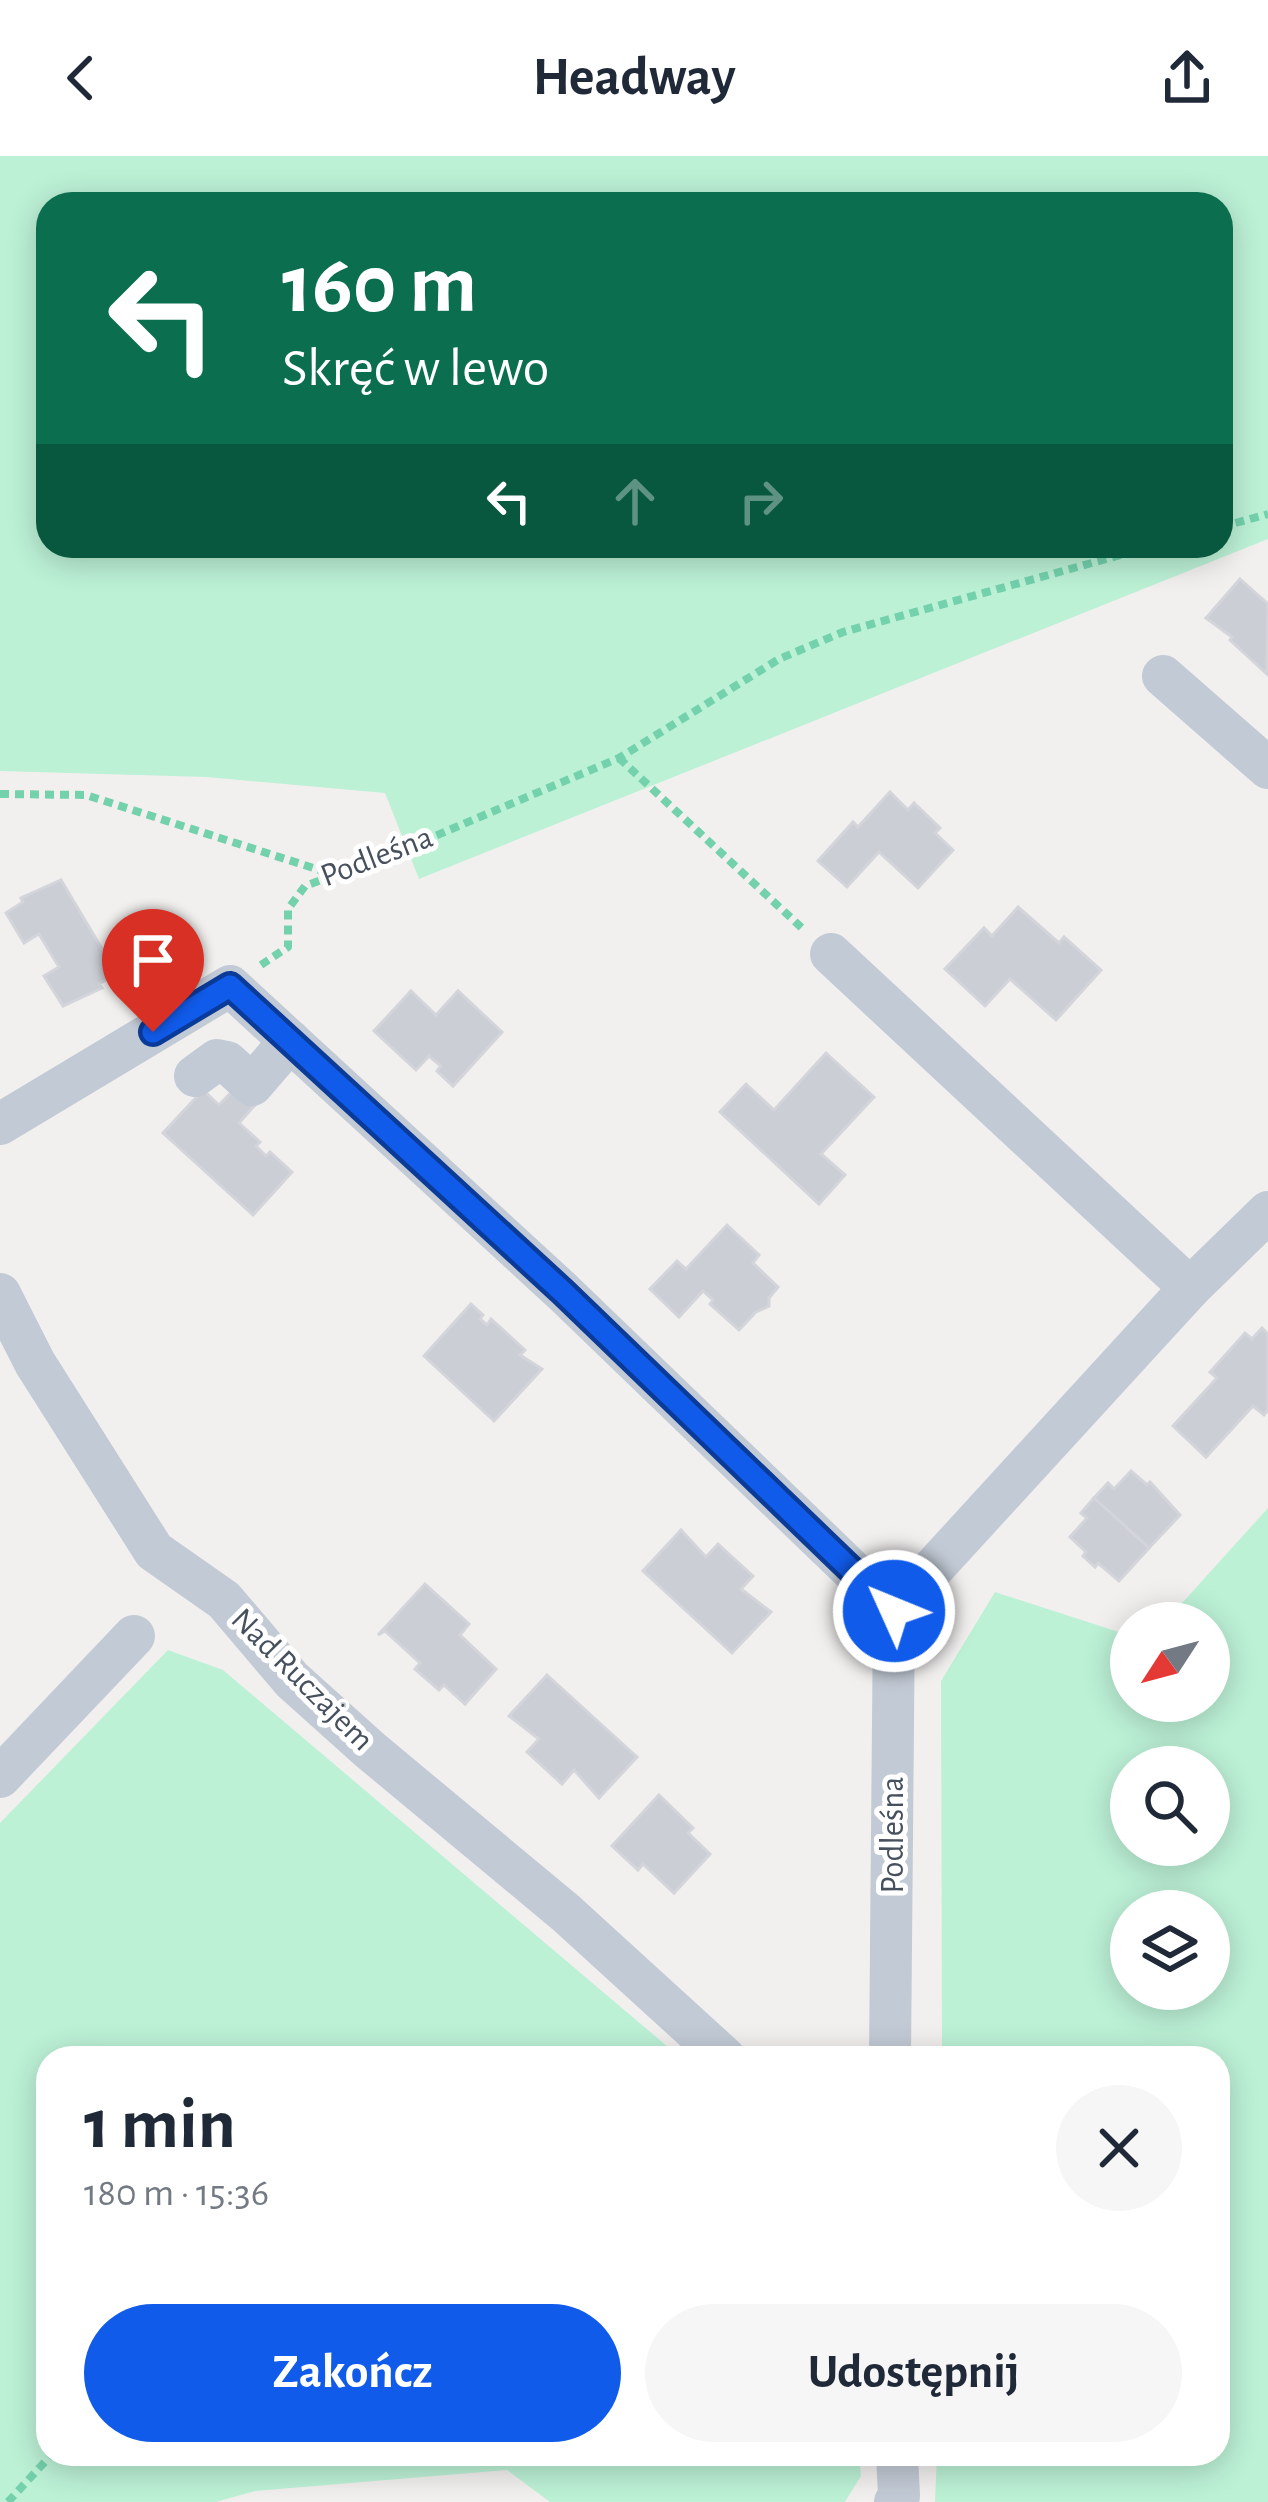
<!DOCTYPE html>
<html lang="pl">
<head>
<meta charset="utf-8">
<style>
  body { margin:0; font-family:"Alegreya Sans",sans-serif; background:#f6f6f7; color:#1f2937; height:100vh; display:flex; flex-direction:column; font-size:45px; white-space:nowrap }
  * { box-sizing:border-box; margin:0 }
  p { font-size:39px; color:#747a83 }
  .icon { flex:none; width:66px; height:66px; fill:none; stroke:currentColor; stroke-width:2; stroke-linecap:round; stroke-linejoin:round }
  .map { position:relative; flex:1; overflow:hidden }
  .sheet { position:absolute; left:36px; top:1890px; width:1194px; height:420px; display:flex; flex-direction:column; background:#fff; border-radius:36px; box-shadow:0 6px 30px #0003 }
  .sheet>* { flex:none }
  .top-card { position:absolute; left:36px; top:36px; width:1197px; height:366px; border-radius:36px; box-shadow:0 6px 30px #0003; background:#0b6e4f; color:#fff; overflow:hidden }
  .needle { width:78px; rotate:234deg }
  .buttons { position:absolute; left:1110px; top:1446px; display:grid; gap:24px }
  .buttons a { display:grid; place-items:center; width:120px; height:120px; border-radius:50%; background:#fff; box-shadow:0 6px 30px #0003; font-size:60px }
  .pin { position:absolute; display:grid; place-items:center; width:102px; height:102px; color:#fff; margin:-123px -51px; border-radius:50% 50% 50% 0; rotate:-45deg; box-shadow:0 0 12px #0007 }
  .pin .icon { rotate:45deg }
  .me { position:absolute; width:132px; margin:-66px; rotate:314deg; stroke-linejoin:round; filter:drop-shadow(0 0 9px #0008) }
  .turn { display:flex; align-items:center; gap:42px; height:252px; padding:0 48px; font-size:54px }
  .turn .icon { width:156px; height:156px; stroke-width:2.5 }
  .turn b { display:block; font-size:84px; line-height:102px }
  .lanes { display:flex; align-items:center; height:114px; padding:0 48px; background:#0003; justify-content:center; gap:60px; direction:ltr }
  .lanes .off { opacity:.35 }
  .round { display:grid; place-items:center; flex:none; width:126px; height:126px; border-radius:63px; background:#f6f6f7 }
  .head { display:flex; align-items:center; justify-content:space-between; height:204px; padding:0 48px }
  h1 { font-size:72px; font-weight:700; line-height:90px }
  .action { display:flex; gap:24px; margin-top:auto; padding:24px 48px }
  .action a { flex:1; height:138px; border-radius:72px; background:#115bea; color:#fff; font-size:48px; font-weight:700; line-height:138px; text-align:center }
  .action a+a { background:#f6f6f7; color:#1f2937 }
  header { display:flex; justify-content:space-between; align-items:center; height:156px; padding:0 48px; background:#fff; font-size:54px; font-weight:700 }
  .map>svg:first-child { display:block }
</style>
</head>
<body>
<header><svg class="icon" aria-label="back" viewBox="0 0 24 24"><path d="M15 5l-7 7 7 7"/></svg>Headway<svg class="icon" aria-label="share" viewBox="0 0 24 24"><path d="M12 15V3M7 8l5-5 5 5M5 13v7h14v-7"/></svg></header>
<div class="map">
<svg width="1268" height="2346" viewBox="0 0 1268 2346">
  <rect width="100%" height="100%" fill="#f2f0ef"/>
  <g fill="#bcf1d6" fill-rule="evenodd">
    <path d="M0,0h1268v383l-849,340 -34,-86 -179,-16 -206,-6zM48,48h1173v342h-1173z"/>
    <path d="M1268,1352v994h-333l2,-48h281v-396h-276l-1,-377 54,-89 136,44v65h78v-78h-45zM1209,1611v78h-78v-78zM1209,1755v78h-78v-78z"/>
    <path d="M168,1494l55,20 458,388h-633v396h811l2,22 -16,26h-295l-43,-32 -252,21 -39,11h-216v-679z"/>
  </g>
  <g fill="#cbced5" stroke="#d3d5db" stroke-width="3">
    <path d="M1240,423l28,25 -1,70 -37,-34 2,-3 -26,-19z"/>
    <path d="M890,636l18,18 6,-7 26,25 -5,5 18,17 -35,38 -39,-36 -32,35 -29,-26 35,-39 5,5z"/>
    <path d="M61,724l56,94 -18,10 3,4 -39,18 -19,-30 15,-9 -20,-33 -15,9 -18,-30 17,-11 -2,-4z"/>
    <path d="M1018,751l41,36 5,-6 37,33 -45,50 -46,-41 -25,27 -40,-37 39,-41 8,8z"/>
    <path d="M411,835l25,24 22,-24 44,41 -49,54 -16,-15 4,-5 -12,-10 -13,14 -42,-39z"/>
    <path d="M826,897l48,44 -53,57 24,21 -26,29 -99,-92 26,-28 28,26z"/>
    <path d="M238,929l19,18 -18,20 21,19 -4,4 10,10 4,-4 22,20 -39,43 -90,-82 40,-43 16,15z"/>
    <path d="M727,1069l32,30 -6,8 25,24 -9,11v8l-13,6 -17,18 -29,-26 3,-4 -10,-9 -24,26 -29,-28 27,-28 9,8z"/>
    <path d="M471,1148l12,11 -3,4 7,6 4,-6 34,31 -5,5 22,14 -48,52 -70,-65z"/>
    <path d="M1262,1172l6,6v76l-4,5 -11,-9 -47,51 -33,-31 44,-48 -7,-6 35,-39 7,6z"/>
    <path d="M1131,1315l16,14 3,-3 30,33 -31,33 -55,-50 14,-15 6,6z"/>
    <path d="M1094,1342l55,50 -30,33 -21,-18 -3,4 -12,-11 3,-4 -16,-15 17,-19 -6,-5z"/>
    <path d="M681,1374l25,27 12,-13 35,32 -12,13 30,23 -39,41 -89,-82z"/>
    <path d="M425,1428l44,40 -9,11 36,34 -31,35 -21,-19 -5,5 -24,-21 5,-6 -35,-32 -7,4z"/>
    <path d="M547,1519l90,82 -38,41 -25,-28 -12,14 -35,-32 12,-13 -30,-23z"/>
    <path d="M659,1639l34,33 -5,5 22,21 -36,39 -31,-29 -5,6 -26,-24z"/>
  </g>
  <g fill="none" stroke-linecap="round" stroke-linejoin="round">
    <g stroke="#73d1ac" stroke-width="8" stroke-dasharray="9 6" stroke-linecap="butt">
      <path d="M1221,371l47,-13"/>
      <path d="M619,602l184,171"/>
      <path d="M0,638l86,1 243,78"/>
      <path d="M261,809l27,-18v-38l17,-23 97,-36 217,-92 160,-99 64,-27 310,-86"/>
      <path d="M8,2346l44,-48"/>
    </g>
    <g stroke="#c2cad5" stroke-width="42">
      <path d="M1163,520l105,92"/>
      <path d="M831,798l359,334 -296,323 -4,447"/>
      <path d="M195,920l22,-16 10,2 25,23 38,-44"/>
      <path d="M0,968l230,-138 333,306 331,319"/>
      <path d="M1190,1132l78,-76"/>
      <path d="M0,1138l35,69 119,188 70,49 68,80 78,70 196,163 159,145"/>
      <path d="M0,1621l134,-141"/>
      <path d="M895,2346l4,-6 -2,-42"/>
    </g>
  </g>
  <g fill="none" stroke-linecap="round" stroke-linejoin="round">
    <defs>
      <path id="route" d="M153,876l77,-46 333,306 331,319"/>
    </defs>
    <use href="#route" stroke="#0b3b98" stroke-width="30"/>
    <use href="#route" stroke="#115bea" stroke-width="21"/>
  </g>
  <g text-anchor="middle" dominant-baseline="central" stroke-width="10" stroke-linejoin="round" paint-order="stroke">
    <g font-size="33" fill="#47515e" stroke="#fff">
      <text transform="translate(377 701) rotate(-21)">Podleśna</text>
      <text transform="translate(302 1524) rotate(45)">Nad Ruczajem</text>
      <text transform="translate(893 1679) rotate(-90)">Podleśna</text>
    </g>
  </g>
</svg>
<div class="buttons">
<a><svg class="needle" viewBox="-14 -14 28 28"><path d="M0-13l5 13h-10z" fill="#e53935"/><path d="M0 13l5-13h-10z" fill="#747a83"/></svg></a>
<a><svg class="icon" aria-label="search" viewBox="0 0 24 24"><circle cx="10" cy="10" r="6"/><path d="M15 15l6 6"/></svg></a>
<a><svg class="icon" aria-label="layers" viewBox="0 0 24 24"><path d="M12 4l9 5-9 5-9-5zM3 14l9 5 9-5"/></svg></a>
</div>
<div class="pin" style="left:153px;top:876px;background:#d93025"><svg class="icon" aria-label="arrive" viewBox="0 0 24 24"><path d="M6 21V4h12l-3 4 3 4H6"/></svg></div>
<svg class="me" style="left:894px;top:1455px" viewBox="-20 -20 40 40"><circle r="17" fill="#115bea" stroke="#fff" stroke-width="3"/><path d="M0-11L8 9 0 5-8 9z" fill="#fff"/></svg>
<div class="top-card">
<div class="turn"><svg class="icon" aria-label="left" viewBox="0 0 24 24"><path d="M17 20v-9H6M10 6l-5 5 5 5"/></svg><div><b>160 m</b>Skręć w lewo</div></div>
<div class="lanes"><svg class="icon" aria-label="left" viewBox="0 0 24 24"><path d="M17 20v-9H6M10 6l-5 5 5 5"/></svg><svg class="icon off" aria-label="ahead" viewBox="0 0 24 24"><path d="M12 20V5M6 11l6-6 6 6"/></svg><svg class="icon off" aria-label="right" viewBox="0 0 24 24"><path d="M7 20v-9h11M14 6l5 5-5 5"/></svg></div>
</div>
<section class="sheet">
<div class="head"><div><h1>1 min</h1><p>180 m · 15:36</p></div><a class="round"><svg class="icon" aria-label="close" viewBox="0 0 24 24"><path d="M6 6l12 12M18 6L6 18"/></svg></a></div>
<div class="action"><a>Zakończ</a><a>Udostępnij</a></div>
</section>
</div>
</body>
</html>
